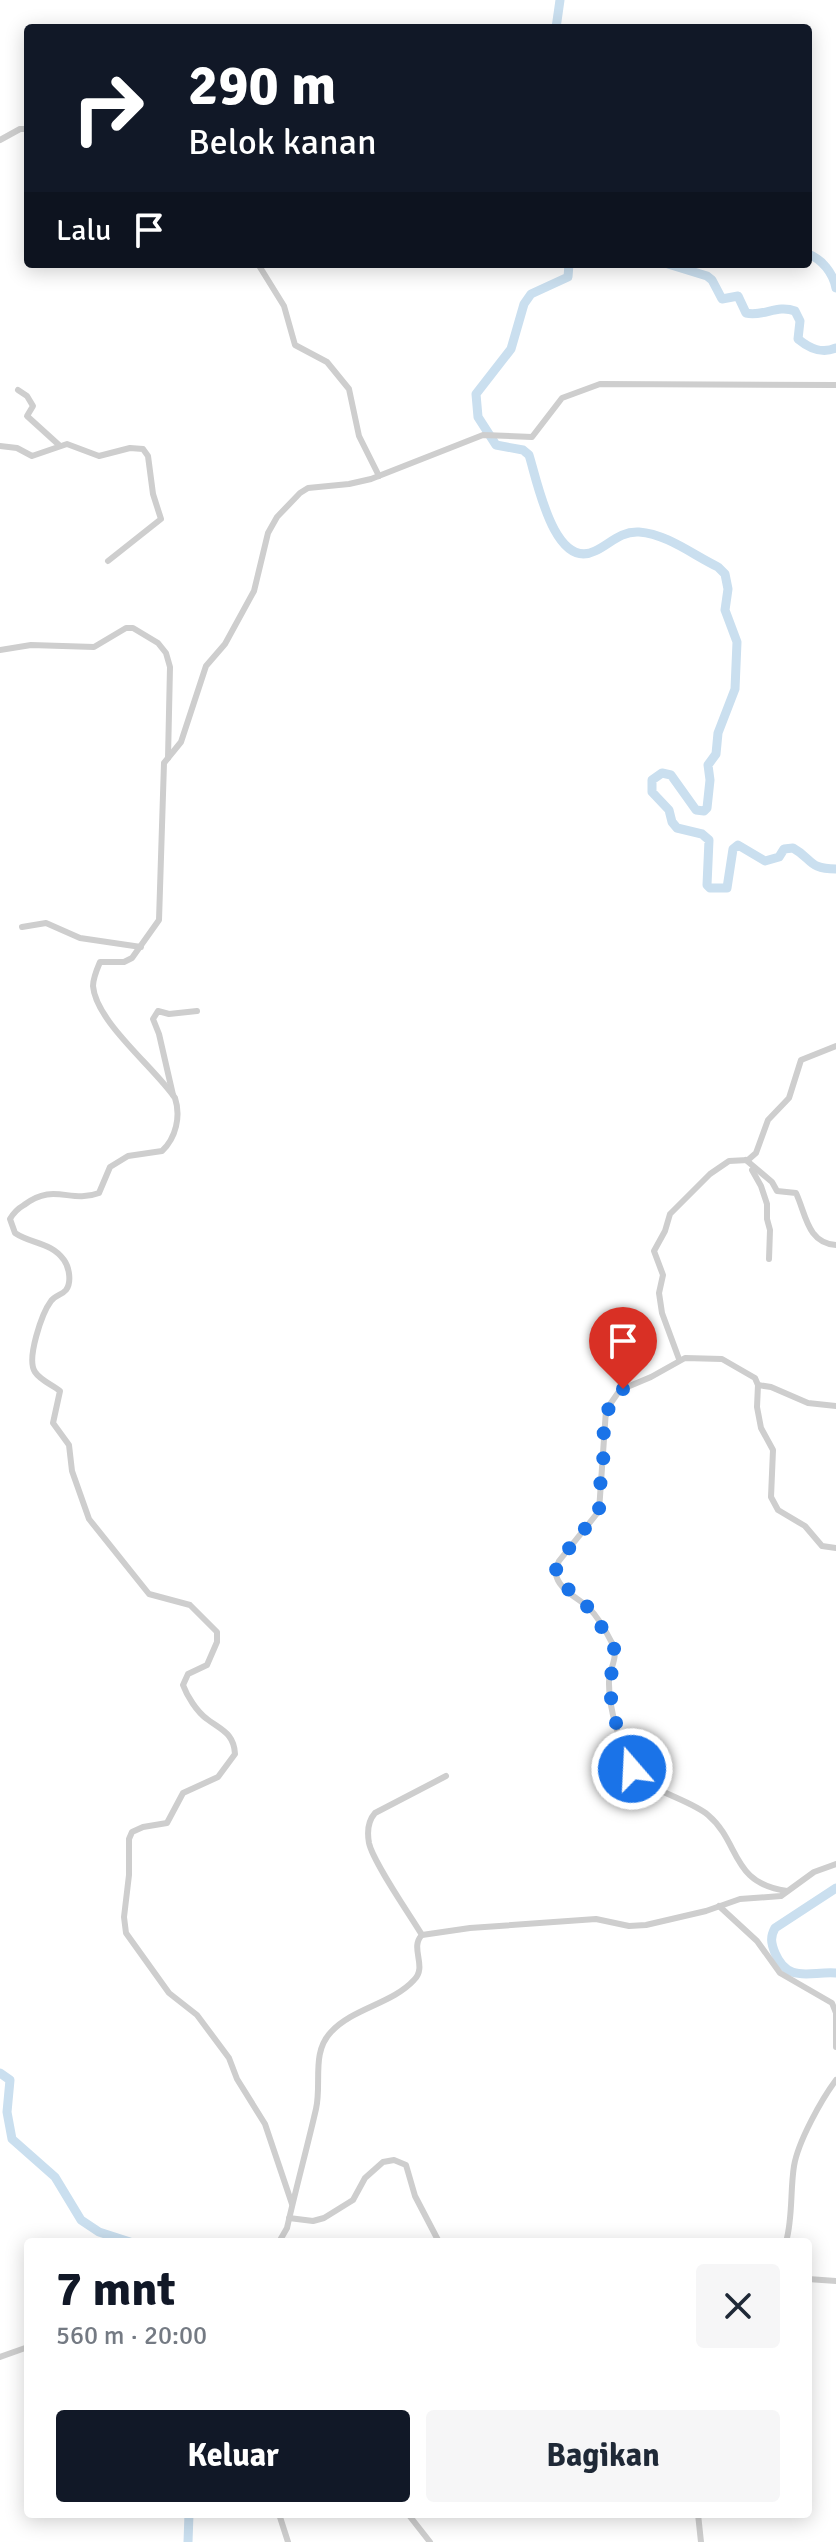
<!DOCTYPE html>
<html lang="id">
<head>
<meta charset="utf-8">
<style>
  body { margin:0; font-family:Signika,sans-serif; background:#f6f6f7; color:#1f2937; height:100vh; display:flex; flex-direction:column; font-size:30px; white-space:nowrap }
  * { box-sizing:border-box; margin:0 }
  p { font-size:26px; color:#747a83 }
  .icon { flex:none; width:44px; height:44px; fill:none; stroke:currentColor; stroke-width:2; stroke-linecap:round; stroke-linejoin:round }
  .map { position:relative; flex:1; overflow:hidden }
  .details { position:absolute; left:24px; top:2238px; width:788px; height:280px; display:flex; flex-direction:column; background:#fff; border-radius:8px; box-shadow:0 4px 20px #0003 }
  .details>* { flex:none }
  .banner { position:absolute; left:24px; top:24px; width:788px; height:244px; border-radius:8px; box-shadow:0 4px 20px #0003; background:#111827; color:#fff; overflow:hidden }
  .pin { position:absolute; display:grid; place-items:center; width:68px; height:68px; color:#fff; margin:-82px -34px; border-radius:50% 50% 50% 0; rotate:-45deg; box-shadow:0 0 8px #0007 }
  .pin .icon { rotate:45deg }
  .me { position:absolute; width:88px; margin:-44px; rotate:341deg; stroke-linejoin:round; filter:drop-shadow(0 0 6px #0008) }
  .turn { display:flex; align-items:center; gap:28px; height:168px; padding:0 32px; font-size:36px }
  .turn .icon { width:104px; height:104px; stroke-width:2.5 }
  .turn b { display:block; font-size:56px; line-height:68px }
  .then { display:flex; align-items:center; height:76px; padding:0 32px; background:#0003; gap:16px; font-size:30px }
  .round { display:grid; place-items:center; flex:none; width:84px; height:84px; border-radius:8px; background:#f6f6f7 }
  .headline { display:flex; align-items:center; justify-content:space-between; height:136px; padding:0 32px }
  h1 { font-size:48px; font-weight:700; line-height:60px; color:#111827 }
  .primary-button { display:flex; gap:16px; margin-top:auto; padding:16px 32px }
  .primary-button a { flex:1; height:92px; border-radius:8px; background:#111827; color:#fff; font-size:32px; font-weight:700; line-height:92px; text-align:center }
  .primary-button a+a { background:#f6f6f7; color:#1f2937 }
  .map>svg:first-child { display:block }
</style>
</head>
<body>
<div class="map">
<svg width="836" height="2542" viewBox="0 0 836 2542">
  <rect width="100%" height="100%" fill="#fff"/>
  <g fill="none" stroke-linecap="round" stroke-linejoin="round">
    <g stroke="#cadfef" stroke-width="9">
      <path d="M556,28l4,-28"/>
      <path d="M808,254c14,5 25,19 28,34"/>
      <path d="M569,264l-1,13 -37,17 -7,10 -13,45 -35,45 2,23 18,28 27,5 6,5c8,25 25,116 66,96 15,-7 25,-20 44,-19 28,2 54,23 79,35l7,7 3,15 -3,21 12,32 -2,47 -17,44 -2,21 -8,11 2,15 -3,28 -3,3 -8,-1 -25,-35 -9,-2 -10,7v12l17,18 3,12 5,6 25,6 7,6 -2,45 3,3h17l6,-39 5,-4 27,16 14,-4 5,-8 9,-1c20,11 15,21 43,21"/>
      <path d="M668,264l39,12 5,4 10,19 16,-3 8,17c18,4 31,-9 49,-2l5,10 -2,18c12,10 24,15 38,9"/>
      <path d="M836,1888l-61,40c-5,9 -4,15 0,25 13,31 35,18 61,20"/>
      <path d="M0,2073l10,7 -3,32 5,27 43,38 26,43 18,12 31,10"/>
      <path d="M188,2542l1,-28"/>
    </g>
    <g stroke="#cecece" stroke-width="6">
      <path d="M0,140l20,-11h8"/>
      <path d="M258,264l26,42 11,39 32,17 22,27 10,47 20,40"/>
      <path d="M18,390l9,6 6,10 -6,10 32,29"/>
      <path d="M0,446l17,2 15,8 35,-12 32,12 31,-8 13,1 5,7 5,38 8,25 -53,42"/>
      <path d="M0,650l31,-5 63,2 32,-19h7l25,15 8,10 4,14 -2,91"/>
      <path d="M22,927l24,-4 34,15 61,9"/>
      <path d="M173,1095l-14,-61 -6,-15 5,-8 11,3 28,-3"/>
      <path d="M746,1160l26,22 5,9 19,2c10,21 11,50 40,52"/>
      <path d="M752,1170l9,16 6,18v15l3,11 -1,29"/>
      <path d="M679,1359l-17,-46 -3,-20 4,-18 -9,-24 11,-20 5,-17 40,-40 19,-13 19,-1 8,-7 12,-33 21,-22 12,-38 35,-14"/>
      <path d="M758,1385l13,2 37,16 28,3"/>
      <path d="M787,1891c-57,-8 -46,-48 -79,-76 -20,-17 -66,-25 -77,-49 -11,-23 -22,-56 -22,-82 -1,-15 11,-26 3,-41 -6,-12 -15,-27 -24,-36 -9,-8 -27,-17 -31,-29 -3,-6 0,-12 2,-17l40,-50 7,-101 14,-20 31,-13 34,-19 37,1 33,19 3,7 -1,22 4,21 12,22 -2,47 7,13 27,16 17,20 14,2"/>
      <path d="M719,1906l38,35 23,32 52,30 4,10v34"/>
      <path d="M422,1935c-12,-20 -49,-73 -53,-92 -2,-11 -1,-22 6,-30l71,-37"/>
      <path d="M292,2204l-27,-80 -28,-45 -8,-21 -32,-43 -28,-22 -43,-60 -2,-16 5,-42v-36l3,-7 11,-5 24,-4 16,-30 35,-16 17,-23c-1,-21 -14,-24 -28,-35 -10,-7 -20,-23 -24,-34l5,-11 19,-9 10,-23v-10l-27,-27 -41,-11 -60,-75 -17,-48 -3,-26 -16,-22 7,-32c-7,-6 -19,-10 -25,-19 -9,-13 7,-59 16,-71 4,-6 11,-6 15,-11 6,-8 3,-23 -2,-30 -13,-18 -33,-16 -49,-27l-5,-14c4,-7 7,-10 14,-14 30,-23 46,-1 75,-12l11,-26 18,-11 34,-5c14,-13 19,-35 13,-53 -20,-30 -79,-76 -82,-112 0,-7 4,-17 7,-24h24l8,-4 27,-38 5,-157 17,-21 25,-76 19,-22 29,-53 14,-58 9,-16 23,-24 8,-5 41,-4 22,-5 112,-44 49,2 30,-39 38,-14 236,1"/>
      <path d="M289,2218l24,3 11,-3 29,-18 12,-22 18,-16 11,-2 12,5 9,31 24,46"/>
      <path d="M279,2242l8,-14c9,-40 20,-80 29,-119 6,-26 -5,-56 15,-77 22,-24 61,-28 83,-52 14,-14 -5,-32 8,-45l48,-7 126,-9 33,7 17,-1 60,-14 34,-12 41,-3 33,-24 22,-8"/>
      <path d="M786,2242c7,-25 4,-51 8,-76 4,-24 27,-66 42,-86"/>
      <path d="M808,2279l28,2"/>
      <path d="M0,2357l28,-10"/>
      <path d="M279,2514l9,28"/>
      <path d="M408,2514l22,28"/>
      <path d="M698,2514l3,28"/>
    </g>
  </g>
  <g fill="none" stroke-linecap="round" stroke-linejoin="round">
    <path stroke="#1a73e8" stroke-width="14" stroke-dasharray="0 25.2" d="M623,1389l-6,5 -13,23 -1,56 -3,12 -1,26 -40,50 -3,9 1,9 35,32 22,37 1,9 -6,28 5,32 18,52"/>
  </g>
</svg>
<div class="pin" style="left:623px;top:1389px;background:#d93025"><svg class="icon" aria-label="arrive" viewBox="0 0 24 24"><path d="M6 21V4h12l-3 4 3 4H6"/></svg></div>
<svg class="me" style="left:632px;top:1769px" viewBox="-20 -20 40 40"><circle r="17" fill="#1a73e8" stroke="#fff" stroke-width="3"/><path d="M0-11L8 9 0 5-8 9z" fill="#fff"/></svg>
<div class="banner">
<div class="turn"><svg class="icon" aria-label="right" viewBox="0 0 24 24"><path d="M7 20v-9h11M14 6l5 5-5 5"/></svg><div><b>290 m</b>Belok kanan</div></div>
<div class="then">Lalu<svg class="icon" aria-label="arrive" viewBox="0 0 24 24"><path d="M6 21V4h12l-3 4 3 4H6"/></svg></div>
</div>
<section class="details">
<div class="headline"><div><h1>7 mnt</h1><p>560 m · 20:00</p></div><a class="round"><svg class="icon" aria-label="close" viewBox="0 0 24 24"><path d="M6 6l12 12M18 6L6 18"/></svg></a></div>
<div class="primary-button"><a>Keluar</a><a>Bagikan</a></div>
</section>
</div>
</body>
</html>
